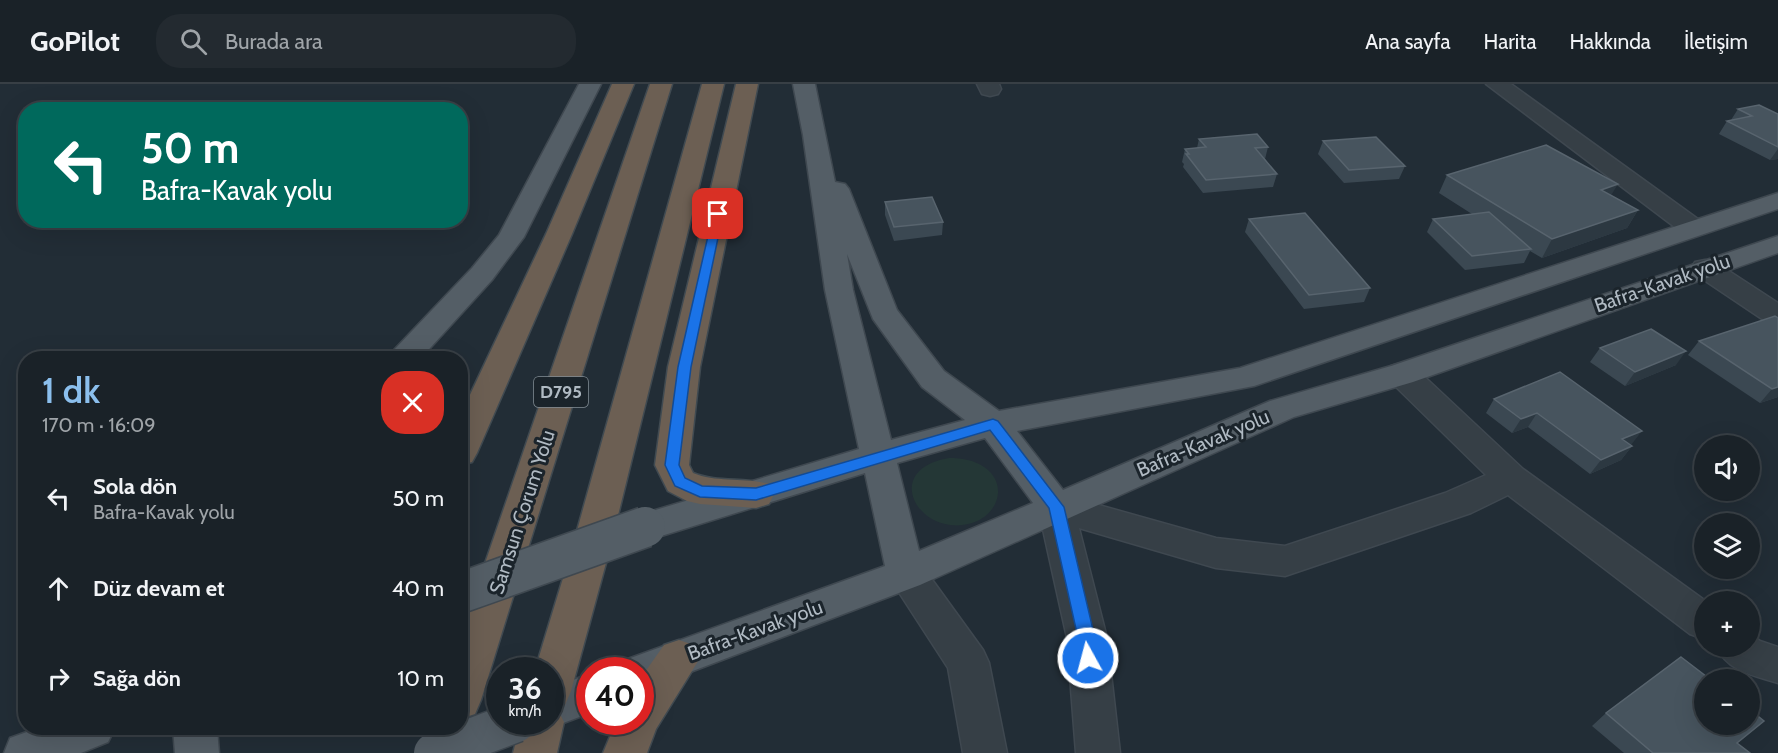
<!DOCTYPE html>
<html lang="tr">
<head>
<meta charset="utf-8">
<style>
  body { margin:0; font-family:Cabin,sans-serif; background:#232a30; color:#f1f3f6; height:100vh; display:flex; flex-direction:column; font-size:22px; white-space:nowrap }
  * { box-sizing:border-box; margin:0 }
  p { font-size:20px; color:#9fa4a8 }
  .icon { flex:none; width:33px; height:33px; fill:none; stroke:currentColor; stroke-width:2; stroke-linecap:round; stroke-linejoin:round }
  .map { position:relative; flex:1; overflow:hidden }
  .details { position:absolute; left:18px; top:267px; width:450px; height:384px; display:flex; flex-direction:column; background:#1a2228; border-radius:24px; box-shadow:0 6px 24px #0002,0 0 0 2px #383f45 }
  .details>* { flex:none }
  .top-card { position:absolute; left:18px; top:18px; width:450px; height:126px; border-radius:24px; box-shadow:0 6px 24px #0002,0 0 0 2px #383f45; background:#00695c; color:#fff; overflow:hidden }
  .tools { position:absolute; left:1694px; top:351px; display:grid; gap:12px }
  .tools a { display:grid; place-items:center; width:66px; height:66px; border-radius:50%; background:#1a2228; box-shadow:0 6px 24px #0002,0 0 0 2px #383f45; font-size:30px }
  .speed { position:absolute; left:486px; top:573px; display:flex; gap:12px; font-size:30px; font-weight:700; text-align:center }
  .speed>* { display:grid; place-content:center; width:78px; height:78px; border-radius:50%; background:#1a2228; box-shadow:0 6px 24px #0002,0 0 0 2px #383f45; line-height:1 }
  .speed small { font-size:15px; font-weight:400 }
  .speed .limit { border:9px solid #d22; background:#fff; color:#111 }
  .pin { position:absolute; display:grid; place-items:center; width:51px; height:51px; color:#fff; margin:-26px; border-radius:12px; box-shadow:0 3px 9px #0006 }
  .me { position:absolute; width:66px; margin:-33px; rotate:353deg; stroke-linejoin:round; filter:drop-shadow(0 0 4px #0008) }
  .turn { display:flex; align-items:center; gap:21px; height:126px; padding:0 24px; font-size:27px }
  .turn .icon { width:78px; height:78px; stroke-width:2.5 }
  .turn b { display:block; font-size:42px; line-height:51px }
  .round { display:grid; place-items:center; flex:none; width:63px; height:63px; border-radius:24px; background:#232a30 }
  .headline { display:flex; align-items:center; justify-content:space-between; height:102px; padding:0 24px }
  h1 { font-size:36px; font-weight:600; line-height:45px; color:#8bbfed }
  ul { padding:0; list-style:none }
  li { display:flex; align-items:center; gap:18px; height:90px; padding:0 24px }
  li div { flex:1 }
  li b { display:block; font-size:22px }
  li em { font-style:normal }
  header { display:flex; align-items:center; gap:36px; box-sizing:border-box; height:84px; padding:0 30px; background:#1a2228; border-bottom:2px solid #383f45 }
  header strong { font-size:28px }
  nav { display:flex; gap:33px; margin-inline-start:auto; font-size:21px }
  .search { width:420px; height:54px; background:#232a30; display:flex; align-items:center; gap:15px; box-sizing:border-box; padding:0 21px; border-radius:24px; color:#9fa4a8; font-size:22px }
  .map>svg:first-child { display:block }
</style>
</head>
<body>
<header>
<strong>GoPilot</strong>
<div class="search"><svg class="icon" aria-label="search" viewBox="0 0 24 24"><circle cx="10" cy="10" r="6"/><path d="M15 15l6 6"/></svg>Burada ara</div>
<nav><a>Ana sayfa</a><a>Harita</a><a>Hakkında</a><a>İletişim</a></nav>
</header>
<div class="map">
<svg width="1778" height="669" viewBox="0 0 1778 669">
  <rect width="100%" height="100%" fill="#222d36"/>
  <path fill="#243736" d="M949,374c13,0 25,2 35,9 25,17 14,48 -12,56 -52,16 -93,-53 -23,-65z"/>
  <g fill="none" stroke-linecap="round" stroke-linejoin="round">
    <defs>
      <g id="minor">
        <path d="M977,0h22l2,5 -3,5 -8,2 -8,-2z"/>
        <path d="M1486,0h25l191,138 4,6 -4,6 -9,2 -9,-2z"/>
        <path d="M1705,176l10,2 63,41v22l-10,-2 -73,-49 -4,-6 4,-6z"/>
        <path d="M1402,279l11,3 110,103 184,133h-3v37l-14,-5 -182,-139 -37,18 -186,63 -69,-8 -137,-40 28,110 13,115h-44l-9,-115 -29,-131 5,-10 13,-4 160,45 69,8 160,-53 41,-18 -95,-93 -5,-8 5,-8z"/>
        <path d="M906,474l14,5 63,87 6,13 18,90h-44l-15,-85 -61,-94 5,-11z"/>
        <path d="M1749,549l11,8 18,6v36c-25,-8 -50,-11 -62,-37h33z"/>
      </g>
      <g id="major">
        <path d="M579,0h22l-77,153 -32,43 -71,78h-32l4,-7 79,-83 27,-33z"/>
        <path d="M793,0h22l20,98 10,2 4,5 48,121 47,61 55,40 241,-43 538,-175v16l-524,177 -237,45 46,59 207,-89 121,-35 387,-130v17l-365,129 -119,35 -374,168 -280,106v-21h-20l5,-10 260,-94 -20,-93 -220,68 -13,-4 -5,-10 5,-10 227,-68 -34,-159 -22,-155zM847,170l26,65 49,68 43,33 -74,20 -38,-150zM985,354l48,65 -114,48 -22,-88z"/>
        <path d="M590,590v39l-40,15 -15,-6h15v-34z"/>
        <path d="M38,644h77l-7,14 -27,11h-77l6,-15z"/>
        <path d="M173,644h44l2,25h-44z"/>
      </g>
      <g id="highway">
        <path d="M612,0h22l-62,150 -95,219 -5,9 -12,3v-49l86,-182z"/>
        <path d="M650,0h22l-191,616 -6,14 -15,5v-83z"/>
        <path d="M702,0h22l-115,468 -38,139 -6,14 -8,3 7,14 -7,31h-44l8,-31h29v-52h-15l36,-118z"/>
        <path d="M736,0h22l-58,283 -11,98 4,8c24,10 51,4 76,11l5,10 -5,10 -13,4 -56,-4 -13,-3 -19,-10 -13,-26 13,-98z"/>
        <path d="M679,556l15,5 6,13 -44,71 -9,24h-44l13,-31h24v-43l24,-34z"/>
      </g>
    </defs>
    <use href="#minor" stroke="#3f4850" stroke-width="3"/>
    <use href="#major" stroke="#3f4850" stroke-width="3"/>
    <use href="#highway" stroke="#404a51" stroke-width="3"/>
    <use href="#minor" fill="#363f46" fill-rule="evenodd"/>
    <use href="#major" fill="#545e66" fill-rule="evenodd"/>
    <use href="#highway" fill="#6c5f53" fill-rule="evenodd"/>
    <defs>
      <g id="major-bridge">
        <path d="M460,509l185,-66"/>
        <path d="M434,669l82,-31"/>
      </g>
    </defs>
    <use href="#major-bridge" stroke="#3f4850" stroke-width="43" stroke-linecap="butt"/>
    <use href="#major-bridge" stroke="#545e66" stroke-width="40"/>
  </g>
  <g fill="#3b4852">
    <path d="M1738,25l40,5v45l-8,1 -51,-26 8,-13 4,-1z"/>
    <path d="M1199,55l69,8 -3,12 12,15 -4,13 -70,6 -20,-26 1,-3 -2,-2 3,-13 12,-1z"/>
    <path d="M1323,57l82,25 -6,13 -55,4 -26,-29z"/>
    <path d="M1447,91l164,20 27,15 -11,18 -85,30 -12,-7 -6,12 -59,7 -38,-38 6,-13 39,-5 -33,-21z"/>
    <path d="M885,118l58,20 -1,13 -48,6 -9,-26z"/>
    <path d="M1249,135l121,69 -6,14 -60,7 -59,-77z"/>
    <path d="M1778,234v79l-18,6 -72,-48 11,-14z"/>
    <path d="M1600,264l76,17 -51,21 -35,-24z"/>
    <path d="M1560,288l71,73h-1l2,1 -11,14 -31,14 -62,-47 -16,6 -26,-20 8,-14z"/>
    <path d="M1606,629l131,30 13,10h-126l-32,-27z"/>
  </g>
  <g fill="#2c3841">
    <path d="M1778,65v10l-8,1z"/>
    <path d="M1618,100l-11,18 -6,-12z"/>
    <path d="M1638,126l-11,18 -85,30 10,-19z"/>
    <path d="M1686,267l-10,14 -51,21 10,-14z"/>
    <path d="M1778,303v10l-18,6 12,-14z"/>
    <path d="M1537,329l-9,14 -16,6 9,-14z"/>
    <path d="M1642,347l-11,14 -20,8 11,-14z"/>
    <path d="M1632,362l-11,14 -31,14 11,-14z"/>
  </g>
  <g fill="#47545e" stroke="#58646e" stroke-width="1.5">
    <path d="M1759,21l19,9v33l-51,-26 25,-5 -14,-7z"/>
    <path d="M1257,50l11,13 -13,1 22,26 -71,6 -20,-26h3l-4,-5 21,-2 -7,-8z"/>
    <path d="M1376,53l29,29 -56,4 -26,-29z"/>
    <path d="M1546,61l72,39 -17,6 37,20 -86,29 -105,-64z"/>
    <path d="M932,113l11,25 -49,5 -9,-25z"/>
    <path d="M1489,128l42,37 -59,7 -39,-37z"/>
    <path d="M1305,129l65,75 -61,7 -60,-76z"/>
    <path d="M1775,232l3,2v69l-6,2 -73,-48z"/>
    <path d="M1651,245l35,22 -51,21 -35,-24z"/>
    <path d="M1560,288l82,59 -20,8 10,7 -31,14 -64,-47 -16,6 -27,-20z"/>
    <path d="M1681,573l30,23h-7v44h45v-15l15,12 -27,22 13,10h-97l-47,-40z"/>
  </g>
  <path fill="#1a73e8" stroke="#114b97" stroke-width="1.5" d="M718,127l5,3 -32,153 -12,98 6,13 17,8 54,2 237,-69 5,2 66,86 31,131 2,20 -3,6 -6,2 -6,-2 -4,-26 -29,-130 -59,-78 -234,70 -56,-3 -25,-11 -10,-21 13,-98 35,-153z"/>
  <g text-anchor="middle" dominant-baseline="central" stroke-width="6" stroke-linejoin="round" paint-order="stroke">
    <rect fill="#1b242b" stroke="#838d95" stroke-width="1.5" x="534" y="293" width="54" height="30" rx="4.5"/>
    <g font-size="18" font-weight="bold" fill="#b0bac3">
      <text x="561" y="308">D795</text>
    </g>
    <g font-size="20" fill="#b0bac3" stroke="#1b242b">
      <text transform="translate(1662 199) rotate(-19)">Bafra-Kavak yolu</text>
      <text transform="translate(1203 359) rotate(-23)">Bafra-Kavak yolu</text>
      <text transform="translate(522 428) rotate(-72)">Samsun Çorum Yolu</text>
      <text transform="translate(755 546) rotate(-20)">Bafra-Kavak yolu</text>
    </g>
  </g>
</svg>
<div class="tools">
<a><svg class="icon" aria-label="sound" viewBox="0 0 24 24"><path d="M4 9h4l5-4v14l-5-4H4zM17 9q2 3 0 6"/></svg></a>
<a><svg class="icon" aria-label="layers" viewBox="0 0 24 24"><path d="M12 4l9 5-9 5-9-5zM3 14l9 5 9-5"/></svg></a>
<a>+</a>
<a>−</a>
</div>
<div class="speed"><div>36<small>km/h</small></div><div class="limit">40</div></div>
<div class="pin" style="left:718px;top:130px;background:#d93025"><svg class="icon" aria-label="arrive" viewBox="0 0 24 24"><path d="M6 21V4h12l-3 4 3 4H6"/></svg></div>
<svg class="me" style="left:1088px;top:574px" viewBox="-20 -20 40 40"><circle r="17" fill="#1a73e8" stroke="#fff" stroke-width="3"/><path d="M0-11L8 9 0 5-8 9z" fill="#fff"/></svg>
<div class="top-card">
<div class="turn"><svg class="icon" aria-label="left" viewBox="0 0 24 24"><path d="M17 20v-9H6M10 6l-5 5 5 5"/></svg><div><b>50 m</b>Bafra-Kavak yolu</div></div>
</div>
<section class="details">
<div class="headline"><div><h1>1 dk</h1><p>170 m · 16:09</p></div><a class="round" style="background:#d93025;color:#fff"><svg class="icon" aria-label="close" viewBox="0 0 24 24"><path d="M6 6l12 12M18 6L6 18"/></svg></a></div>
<ul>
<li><svg class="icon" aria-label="left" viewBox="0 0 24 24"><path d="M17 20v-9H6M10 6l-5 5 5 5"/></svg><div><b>Sola dön</b><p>Bafra-Kavak yolu</p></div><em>50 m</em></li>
<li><svg class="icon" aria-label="ahead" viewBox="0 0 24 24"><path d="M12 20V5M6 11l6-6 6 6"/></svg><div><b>Düz devam et</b></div><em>40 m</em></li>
<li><svg class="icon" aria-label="right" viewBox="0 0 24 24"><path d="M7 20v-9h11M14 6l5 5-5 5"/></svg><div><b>Sağa dön</b></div><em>10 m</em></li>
</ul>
</section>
</div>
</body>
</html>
